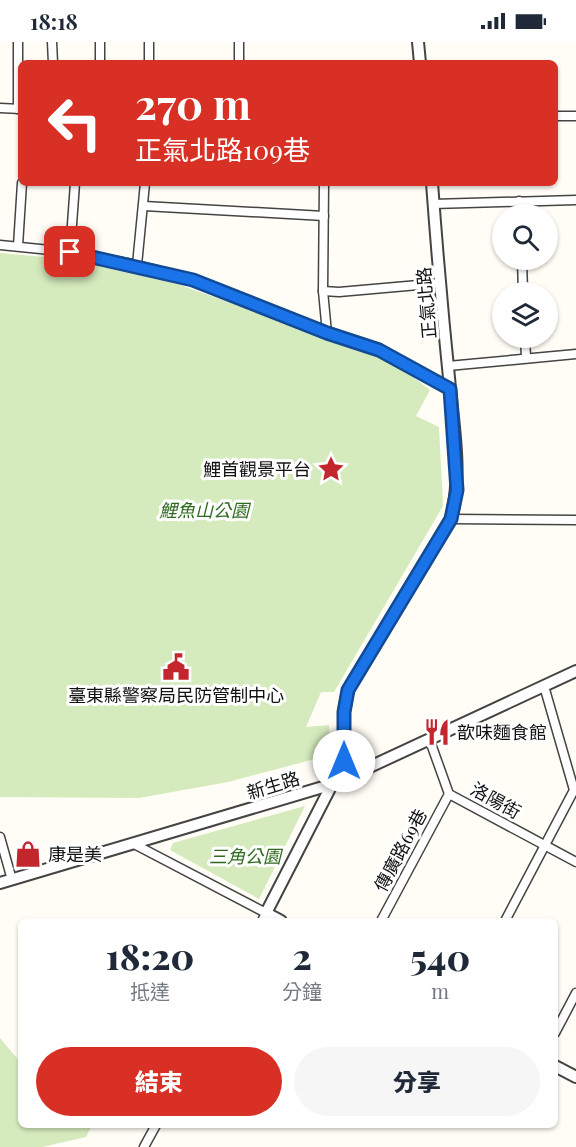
<!DOCTYPE html>
<html lang="zh-TW">
<head>
<meta charset="utf-8">
<style>
  body { margin:0; font-family:"Playfair Display","Noto Sans TC",serif; background:#f6f6f7; color:#1f2937; height:100vh; display:flex; flex-direction:column; font-size:22px; white-space:nowrap }
  * { box-sizing:border-box; margin:0 }
  p { font-size:20px; color:#747a83 }
  .icon { flex:none; width:33px; height:33px; fill:none; stroke:currentColor; stroke-width:2; stroke-linecap:round; stroke-linejoin:round }
  .map { position:relative; flex:1; overflow:hidden }
  .details { position:absolute; left:18px; top:876px; width:540px; height:210px; display:flex; flex-direction:column; background:#fff; border-radius:9px; box-shadow:0 2px 4px #0004 }
  .details>* { flex:none }
  .hud { position:absolute; left:18px; top:18px; width:540px; height:126px; border-radius:9px; box-shadow:0 2px 4px #0004; background:#d93025; color:#fff; overflow:hidden }
  .tools { position:absolute; left:492px; top:162px; display:grid; gap:12px }
  .tools a { display:grid; place-items:center; width:66px; height:66px; border-radius:50%; background:#fff; box-shadow:0 2px 4px #0004; font-size:30px }
  .pin { position:absolute; display:grid; place-items:center; width:51px; height:51px; color:#fff; margin:-26px; border-radius:12px; box-shadow:0 3px 9px #0006 }
  .me { position:absolute; width:66px; margin:-33px; rotate:0deg; stroke-linejoin:round; filter:drop-shadow(0 0 4px #0008) }
  .turn { display:flex; align-items:center; gap:21px; height:126px; padding:0 18px; font-size:27px }
  .turn .icon { width:78px; height:78px; stroke-width:2.5 }
  .turn b { display:block; font-size:42px; line-height:51px }
  .eta { display:flex; justify-content:space-evenly; align-items:center; height:102px; text-align:center }
  .eta b { font-size:36px; font-weight:800; line-height:42px }
  .button { display:flex; gap:12px; margin-top:auto; padding:12px 18px }
  .button a { flex:1; height:69px; border-radius:36px; background:#d93025; color:#fff; font-size:24px; font-weight:800; line-height:69px; text-align:center }
  .button a+a { background:#f6f6f7; color:#1f2937 }
  .status { display:flex; justify-content:space-between; align-items:center; height:42px; padding:0 30px; background:#fff; direction:ltr }
  .status svg { height:16px; fill:currentColor }
  .map>svg:first-child { display:block }
</style>
</head>
<body>
<div class="status"><b>18:18</b><svg viewBox="0 0 49 12"><path d="M0 12V9h3v3zM5 12V6h3v6zM10 12V3h3v9zM15 12V0h3v12zM26 1h20v11H26zM47 4h2v5h-2z"/></svg></div>
<div class="map">
<svg width="576" height="1105" viewBox="0 0 576 1105">
  <rect width="100%" height="100%" fill="#fffdf5"/>
  <g fill="#d5ebbd">
    <path d="M0,211l67,6 110,25 117,41 103,40 33,25 -14,26 23,11 4,79 -109,186h-13l-15,35 23,-2 1,30 -102,27 -89,16 -139,-1z"/>
    <path d="M305,764l-46,93 -89,-49 3,-7z"/>
    <path d="M0,996l21,25v62h71l-6,12 -44,10h-42z"/>
  </g>
  <g fill="none" stroke-linecap="round" stroke-linejoin="round">
    <defs>
      <g id="minor">
        <path d="M18,0v67"/>
        <path d="M52,0l1,21"/>
        <path d="M239,0v21"/>
        <path d="M100,21v-21"/>
        <path d="M149,21v-21"/>
        <path d="M0,66l21,1"/>
        <path d="M555,74h21"/>
        <path d="M324,141l-1,108 4,42"/>
        <path d="M519,159l1,13"/>
        <path d="M433,162l143,-4"/>
        <path d="M144,164l180,10"/>
        <path d="M0,203l70,7 67,13 56,15 134,53 52,17 71,39"/>
        <path d="M18,204l4,-63"/>
        <path d="M70,210l5,-69"/>
        <path d="M522,218l1,32"/>
        <path d="M137,223l8,-82"/>
        <path d="M323,249l16,1 102,-9"/>
        <path d="M525,296l1,19"/>
        <path d="M448,324l128,-12"/>
        <path d="M451,477l125,1"/>
        <path d="M430,699l19,53 127,68"/>
        <path d="M0,795l12,43"/>
        <path d="M134,802l132,69 -4,8"/>
        <path d="M381,879l68,-127"/>
        <path d="M505,879l69,-131 -30,-104"/>
        <path d="M555,991l21,-40"/>
        <path d="M144,1105l12,-22"/>
      </g>
      <g id="tertiary">
        <path d="M418,0l2,21"/>
        <path d="M0,841l333,-99 243,-113"/>
        <path d="M281,879l-15,-8 78,-152v-49l4,-22 103,-171c11,-43 3,-88 -1,-131 -7,-68 -13,-137 -18,-205"/>
        <path d="M555,1024l21,11"/>
      </g>
    </defs>
    <use href="#minor" stroke="#444" stroke-width="11"/>
    <use href="#tertiary" stroke="#444" stroke-width="14"/>
    <use href="#minor" stroke="#fff" stroke-width="8"/>
    <use href="#tertiary" stroke="#fff" stroke-width="10"/>
  </g>
  <g fill="none" stroke-linecap="round" stroke-linejoin="round">
    <defs>
      <path id="route" d="M70,210l123,28 134,53 52,17 71,39 7,101 -6,29 -103,171 -4,22v49"/>
    </defs>
    <use href="#route" stroke="#114b97" stroke-width="15"/>
    <use href="#route" stroke="#1a73e8" stroke-width="10"/>
  </g>
  <defs>
    <symbol id="sight-bare" viewBox="-9 -9 18 18"><path d="M0-6L1.8-2.2L6-1.7L2.9 1.2L3.7 5.4L0 3.3L-3.7 5.4L-2.9 1.2L-6-1.7L-1.8-2.2Z" fill="#c4262e" stroke="#fff" stroke-width="2.5" paint-order="stroke"/></symbol>
    <symbol id="civic-bare" viewBox="-9 -9 18 18"><path d="M-.6-6.5H3V-4.5H.6V-3L4-1V1h2V6H-6V1h2V-1L-.6-3ZM-1.2 2.5V6h2.4V2.5Z" fill="#c4262e" stroke="#fff" stroke-width="2.5" paint-order="stroke"/></symbol>
    <symbol id="restaurant-bare" viewBox="-9 -9 18 18"><path d="M-5-6h1v4h1v-4h1v4h1v-4h1v5L-1.5 .5V6h-2V.5L-5-1ZM5-6V6H3V1.5H1.5Q1.5-4 5-6Z" fill="#c4262e" stroke="#fff" stroke-width="2.5" paint-order="stroke"/></symbol>
    <symbol id="shop-bare" viewBox="-9 -9 18 18"><path d="M-5-2.5h2.3a2.7 3.5 0 0 1 5.4 0H5L5.5 6h-11ZM-1.5-2.5h3a1.5 2.3 0 0 0-3 0Z" fill="#c4262e" stroke="#fff" stroke-width="2.5" paint-order="stroke"/></symbol>
  </defs>
  <g fill-rule="evenodd">
    <use href="#sight-bare" x="312" y="408" width="38" height="38"/>
    <use href="#civic-bare" x="157" y="606" width="38" height="38"/>
    <use href="#restaurant-bare" x="418" y="671" width="38" height="38"/>
    <use href="#shop-bare" x="9" y="793" width="38" height="38"/>
  </g>
  <g text-anchor="middle" dominant-baseline="central" stroke-width="6" stroke-linejoin="round" paint-order="stroke">
    <g font-size="18" fill="#111" stroke="#fff">
      <text transform="translate(426 261) rotate(-95)">正氣北路</text>
      <text transform="translate(273 743) rotate(-17)">新生路</text>
      <text transform="translate(496 758) rotate(29)">洛陽街</text>
      <text transform="translate(400 808) rotate(-62)">傳廣路69巷</text>
    </g>
    <g font-size="18" fill="#111" stroke="#fff" text-anchor="start">
      <text x="311" y="427" text-anchor="end">鯉首觀景平台</text>
      <text x="176" y="653" text-anchor="middle">臺東縣警察局民防管制中心</text>
      <text x="457" y="690">歆味麵食館</text>
      <text x="48" y="812">康是美</text>
    </g>
    <g font-size="18" font-style="italic" fill="#2f6b1f" stroke="#fff">
      <text x="204" y="468">鯉魚山公園</text>
      <text x="245" y="814">三角公園</text>
    </g>
  </g>
</svg>
<div class="tools">
<a><svg class="icon" aria-label="search" viewBox="0 0 24 24"><circle cx="10" cy="10" r="6"/><path d="M15 15l6 6"/></svg></a>
<a><svg class="icon" aria-label="layers" viewBox="0 0 24 24"><path d="M12 4l9 5-9 5-9-5zM3 14l9 5 9-5"/></svg></a>
</div>
<div class="pin" style="left:70px;top:210px;background:#d93025"><svg class="icon" aria-label="arrive" viewBox="0 0 24 24"><path d="M6 21V4h12l-3 4 3 4H6"/></svg></div>
<svg class="me" style="left:344px;top:719px" viewBox="-20 -20 40 40"><circle r="19" fill="#fff"/><path d="M0-13L10 11 0 6-10 11z" fill="#1a73e8"/></svg>
<div class="hud">
<div class="turn"><svg class="icon" aria-label="left" viewBox="0 0 24 24"><path d="M17 20v-9H6M10 6l-5 5 5 5"/></svg><div><b>270 m</b>正氣北路109巷</div></div>
</div>
<section class="details">
<div class="eta">
<div><b>18:20</b><p>抵達</p></div>
<div><b>2</b><p>分鐘</p></div>
<div><b>540</b><p>m</p></div>
</div>
<div class="button"><a>結束</a><a>分享</a></div>
</section>
</div>
</body>
</html>
